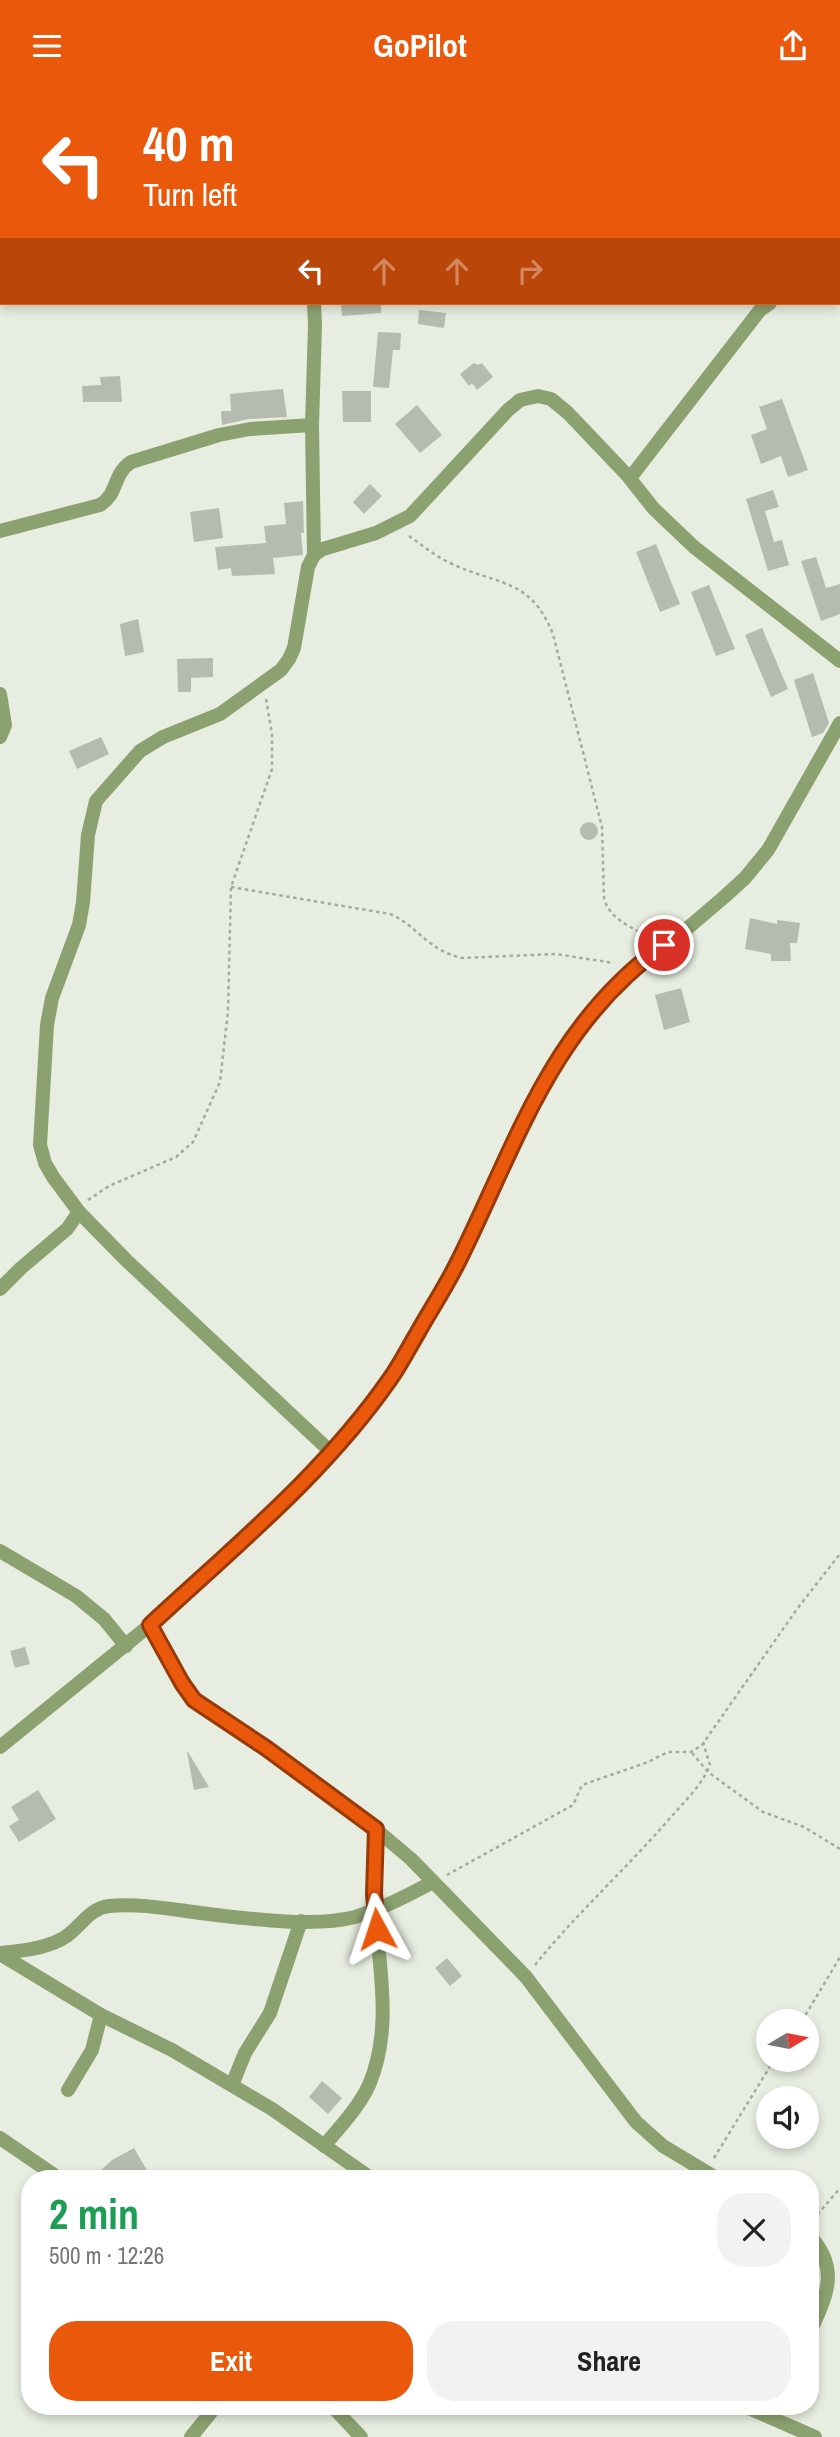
<!DOCTYPE html>
<html lang="en">
<head>
<meta charset="utf-8">
<style>
  body { margin:0; font-family:"Archivo Narrow",sans-serif; background:#f2f2f2; color:#222; height:100vh; display:flex; flex-direction:column; font-size:26px; white-space:nowrap }
  * { box-sizing:border-box; margin:0 }
  p { font-size:23px; color:#767676 }
  .icon { flex:none; width:38px; height:38px; fill:none; stroke:currentColor; stroke-width:2; stroke-linecap:round; stroke-linejoin:round }
  .map { position:relative; flex:1; overflow:hidden }
  .details { position:absolute; left:21px; top:2079px; width:798px; height:245px; display:flex; flex-direction:column; background:#fff; border-radius:28px; box-shadow:0 4px 10px #0003 }
  .details>* { flex:none }
  .guide { position:absolute; left:0px; top:0px; width:840px; height:214px; box-shadow:0 4px 10px #0003; background:#ea580c; color:#fff; overflow:hidden }
  .needle { width:46px; rotate:80deg }
  .buttons { position:absolute; left:756px; top:1918px; display:grid; gap:14px }
  .buttons a { display:grid; place-items:center; width:63px; height:63px; border-radius:50%; background:#fff; box-shadow:0 4px 10px #0003; font-size:35px }
  .pin { position:absolute; display:grid; place-items:center; width:60px; height:60px; color:#fff; margin:-30px; border:4px solid #fff; border-radius:50%; box-shadow:0 2px 7px #0007 }
  .me { position:absolute; width:77px; margin:-38px; rotate:355deg; stroke-linejoin:round; filter:drop-shadow(0 0 5px #0008) }
  .turn { display:flex; align-items:center; gap:24px; height:147px; padding:0 28px; font-size:32px }
  .turn .icon { width:91px; height:91px; stroke-width:2.5 }
  .turn b { display:block; font-size:49px; line-height:60px }
  .lanes { display:flex; align-items:center; height:66px; padding:0 28px; background:#0003; justify-content:center; gap:35px; direction:ltr }
  .lanes .off { opacity:.35 }
  .round { display:grid; place-items:center; flex:none; width:74px; height:74px; border-radius:28px; background:#f2f2f2 }
  .summary { display:flex; align-items:center; justify-content:space-between; height:119px; padding:0 28px }
  h1 { font-size:42px; font-weight:700; line-height:52px; color:#1e9e55 }
  .cta { display:flex; gap:14px; margin-top:auto; padding:14px 28px }
  .cta a { flex:1; height:80px; border-radius:28px; background:#ea580c; color:#fff; font-size:28px; font-weight:700; line-height:80px; text-align:center }
  .cta a+a { background:#f2f2f2; color:#222 }
  header { display:flex; justify-content:space-between; align-items:center; height:91px; padding:0 28px; background:#ea580c; color:#fff; font-size:32px; font-weight:700 }
  .map>svg:first-child { display:block }
</style>
</head>
<body>
<header><svg class="icon" aria-label="menu" viewBox="0 0 24 24"><path d="M4 6h16M4 12h16M4 18h16"/></svg>GoPilot<svg class="icon" aria-label="share" viewBox="0 0 24 24"><path d="M12 15V3M7 8l5-5 5 5M5 13v7h14v-7"/></svg></header>
<div class="map">
<svg width="840" height="2346" viewBox="0 0 840 2346">
  <rect width="100%" height="100%" fill="#e7ede0"/>
  <g fill="#b6bbb0">
    <path d="M341,212h40v10l-39,3z"/>
    <path d="M419,219l27,3 -2,15 -26,-4z"/>
    <path d="M378,241l23,1 -1,17h-7l-4,38 -16,-1z"/>
    <path d="M474,272l4,2 4,-2 11,14 -16,13 -5,-7 -3,3 -9,-12z"/>
    <path d="M120,285l2,26h-39l-1,-16 19,-1 -1,-8z"/>
    <path d="M283,298l4,28 -38,2 -27,6 -1,-14h10l-1,-17z"/>
    <path d="M342,300h29v31h-28z"/>
    <path d="M782,308l26,71 -20,7 -7,-21 -20,8 -10,-29 16,-6 -8,-22z"/>
    <path d="M417,314l25,30 -22,18 -25,-29z"/>
    <path d="M370,393l12,12 -18,18 -11,-12z"/>
    <path d="M773,399l6,17 -14,4 9,31 8,-2 7,25 -21,6 -22,-72z"/>
    <path d="M303,410l1,32h-3l2,22 -30,3 2,16 -43,2 -1,-8 -13,2 -3,-23 51,-4 -2,-17 22,-2 -2,-21z"/>
    <path d="M219,417l4,30 -29,4 -4,-30z"/>
    <path d="M656,453l24,60 -20,8 -24,-60z"/>
    <path d="M816,466l10,31 14,-4v30l-19,7 -20,-60z"/>
    <path d="M709,494l26,64 -19,7 -25,-64z"/>
    <path d="M138,528l6,33 -19,4 -5,-32z"/>
    <path d="M762,537l26,61 -17,8 -26,-62z"/>
    <path d="M213,567v19l-22,1v14h-13l-1,-33z"/>
    <path d="M813,582l16,50 -6,10 -11,4 -18,-57z"/>
    <path d="M101,646l8,17 -32,15 -8,-18z"/>
    <circle cx="589" cy="740" r="9"/>
    <path d="M750,827l27,6v-4l23,3 -3,20h-7l1,18h-20v-7l-26,-5z"/>
    <path d="M681,897l9,34 -26,8 -9,-35z"/>
    <path d="M25,1556l5,17 -15,4 -5,-17z"/>
    <path d="M187,1661h1l21,35 -15,3z"/>
    <path d="M38,1699l18,29 -37,23 -10,-16 10,-6 -8,-13z"/>
    <path d="M447,1867l15,18 -12,10 -15,-18z"/>
    <path d="M322,1990l20,17 -14,16 -19,-17z"/>
    <path d="M134,2057l18,31h-61l21,-19z"/>
  </g>
  <g fill="none" stroke-linecap="round" stroke-linejoin="round">
    <g stroke="#a5aaa0" stroke-width="2.5" stroke-dasharray="3.5 3.5" stroke-linecap="butt">
      <path d="M409,445c13,9 26,20 41,27 48,23 80,14 103,71l49,193 2,72c7,21 27,28 45,38"/>
      <path d="M231,796l159,27c28,12 37,36 72,44l93,-4 59,9"/>
      <path d="M88,1109l21,-14 67,-29 17,-15 27,-60 8,-71 3,-124 41,-118v-35l-6,-35"/>
      <path d="M692,1662l16,19 55,40 41,15 36,22"/>
      <path d="M447,1784l126,-70 9,-20 66,-23 20,-10h23l11,-7 95,-136 43,-55"/>
      <path d="M535,1874c42,-52 92,-97 136,-148 14,-16 31,-32 39,-52l-7,-23"/>
      <path d="M802,1930l38,-64"/>
      <path d="M714,2067l60,-98"/>
      <path d="M813,2129l27,-32"/>
    </g>
    <g stroke="#8ba270" stroke-width="14">
      <path d="M201,0l1,2"/>
      <path d="M188,2l2,-2"/>
      <path d="M0,157h2"/>
      <path d="M838,179l2,-1"/>
      <path d="M314,212l1,22 -3,100 2,130"/>
      <path d="M630,387l130,-168 10,-7"/>
      <path d="M0,440l100,-26c19,-12 12,-30 31,-43l88,-27 31,-6 62,-4"/>
      <path d="M0,603l5,31 -5,12"/>
      <path d="M0,1198l21,-21 46,-39 12,-17"/>
      <path d="M331,1361l-205,-192 -47,-48 -26,-35 -8,-14 -5,-18 7,-120 5,-27 27,-73 4,-23 5,-67 8,-34 44,-50 23,-14 57,-23 61,-44 8,-11 5,-11 14,-81 6,-12 9,-6 53,-16 34,-17 98,-106 12,-10 18,-4 13,3 17,14 59,62 27,34 40,38 146,114"/>
      <path d="M0,1460l76,45 28,23 22,27"/>
      <path d="M150,1534l32,58 12,17 160,111 57,48 115,118 110,145 27,24 55,33"/>
      <path d="M0,1656l150,-122 150,-138 31,-35 60,-74 67,-116 63,-137 29,-53 25,-38 30,-38 30,-30 54,-39 34,-29 22,-20 23,-28 72,-127"/>
      <path d="M0,1862c21,-2 43,-4 62,-14 18,-10 25,-30 47,-33 30,-3 61,3 91,7 43,5 113,15 155,4 27,-8 53,-22 78,-35"/>
      <path d="M0,1863l101,61 71,35 100,59 100,70"/>
      <path d="M232,1994l13,-32 25,-40 31,-92"/>
      <path d="M68,1999l24,-40 9,-35"/>
      <path d="M0,2047l60,41"/>
      <path d="M324,2055c16,-19 35,-39 45,-61 24,-56 10,-117 6,-176 -2,-27 -1,-54 1,-80"/>
      <path d="M810,2145c30,33 17,59 0,96"/>
      <path d="M332,2315l29,31"/>
      <path d="M744,2315l71,31"/>
      <path d="M191,2346l25,-31"/>
    </g>
  </g>
  <g fill="none" stroke-linecap="round" stroke-linejoin="round">
    <defs>
      <path id="route" d="M377,1838l-3,-35 2,-65 -110,-81 -72,-48 -12,-17 -32,-58c84,-78 174,-151 240,-246 10,-14 18,-30 27,-45 14,-25 30,-49 42,-74 58,-117 92,-234 205,-315"/>
    </defs>
    <use href="#route" stroke="#983908" stroke-width="18"/>
    <use href="#route" stroke="#ea580c" stroke-width="12"/>
  </g>
</svg>
<div class="buttons">
<a><svg class="needle" viewBox="-14 -14 28 28"><path d="M0-13l5 13h-10z" fill="#e53935"/><path d="M0 13l5-13h-10z" fill="#767676"/></svg></a>
<a><svg class="icon" aria-label="sound" viewBox="0 0 24 24"><path d="M4 9h4l5-4v14l-5-4H4zM17 9q2 3 0 6"/></svg></a>
</div>
<div class="pin" style="left:664px;top:854px;background:#d93025"><svg class="icon" aria-label="arrive" viewBox="0 0 24 24"><path d="M6 21V4h12l-3 4 3 4H6"/></svg></div>
<svg class="me" style="left:377px;top:1838px" viewBox="-20 -20 40 40"><path d="M0-17L14 15 0 8-14 15z" fill="#ea580c" stroke="#fff" stroke-width="4"/></svg>
<div class="guide">
<div class="turn"><svg class="icon" aria-label="left" viewBox="0 0 24 24"><path d="M17 20v-9H6M10 6l-5 5 5 5"/></svg><div><b>40 m</b>Turn left</div></div>
<div class="lanes"><svg class="icon" aria-label="left" viewBox="0 0 24 24"><path d="M17 20v-9H6M10 6l-5 5 5 5"/></svg><svg class="icon off" aria-label="ahead" viewBox="0 0 24 24"><path d="M12 20V5M6 11l6-6 6 6"/></svg><svg class="icon off" aria-label="ahead" viewBox="0 0 24 24"><path d="M12 20V5M6 11l6-6 6 6"/></svg><svg class="icon off" aria-label="right" viewBox="0 0 24 24"><path d="M7 20v-9h11M14 6l5 5-5 5"/></svg></div>
</div>
<section class="details">
<div class="summary"><div><h1>2 min</h1><p>500 m · 12:26</p></div><a class="round"><svg class="icon" aria-label="close" viewBox="0 0 24 24"><path d="M6 6l12 12M18 6L6 18"/></svg></a></div>
<div class="cta"><a>Exit</a><a>Share</a></div>
</section>
</div>
</body>
</html>
